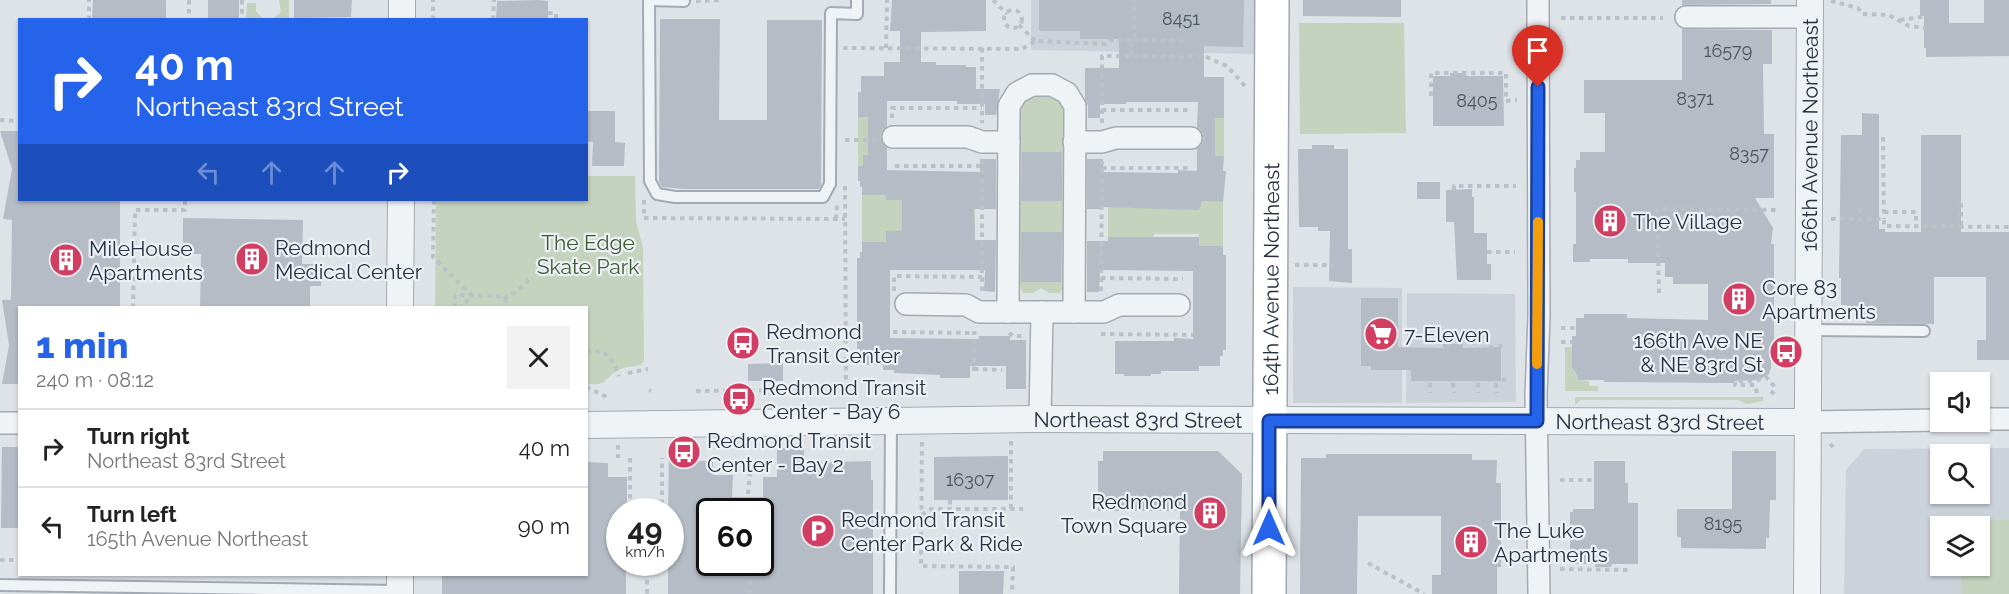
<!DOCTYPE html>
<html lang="en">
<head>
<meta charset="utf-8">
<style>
  body { margin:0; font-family:Raleway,sans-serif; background:#f2f2f2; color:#222; height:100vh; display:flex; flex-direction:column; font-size:22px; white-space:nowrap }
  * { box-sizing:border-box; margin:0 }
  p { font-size:20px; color:#767676 }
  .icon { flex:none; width:33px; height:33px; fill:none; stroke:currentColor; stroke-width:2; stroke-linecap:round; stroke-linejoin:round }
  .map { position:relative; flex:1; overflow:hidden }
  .panel { position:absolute; left:18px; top:306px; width:570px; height:270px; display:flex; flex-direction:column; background:#fff; border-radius:0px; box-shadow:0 2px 4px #0004 }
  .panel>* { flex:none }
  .banner { position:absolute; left:18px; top:18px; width:570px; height:183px; border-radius:0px; box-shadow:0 2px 4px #0004; background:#2563eb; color:#fff; overflow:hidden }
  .fabs { position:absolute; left:1930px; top:372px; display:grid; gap:12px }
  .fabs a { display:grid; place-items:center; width:60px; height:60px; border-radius:0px; background:#fff; box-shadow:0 2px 4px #0004; font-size:30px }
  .speed { position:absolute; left:606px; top:498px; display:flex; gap:12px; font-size:30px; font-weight:700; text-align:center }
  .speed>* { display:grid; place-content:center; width:78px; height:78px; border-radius:50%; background:#fff; box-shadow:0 2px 4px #0004; line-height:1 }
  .speed small { font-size:15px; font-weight:400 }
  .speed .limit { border:3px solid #111; border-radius:9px; background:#fff; color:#111 }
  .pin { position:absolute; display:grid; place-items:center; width:51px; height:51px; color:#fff; margin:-62px -26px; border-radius:50% 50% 50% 0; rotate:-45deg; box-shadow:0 0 6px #0007 }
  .pin .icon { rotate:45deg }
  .me { position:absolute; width:66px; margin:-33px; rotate:0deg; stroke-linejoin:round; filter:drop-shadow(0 0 4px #0008) }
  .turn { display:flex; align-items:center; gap:21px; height:126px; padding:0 18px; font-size:27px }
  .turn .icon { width:78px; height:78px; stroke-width:2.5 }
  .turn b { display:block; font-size:42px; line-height:51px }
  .lanes { display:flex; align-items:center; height:57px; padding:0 18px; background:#0003; justify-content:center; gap:30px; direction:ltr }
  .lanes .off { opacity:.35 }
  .round { display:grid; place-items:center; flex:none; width:63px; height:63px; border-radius:0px; background:#f2f2f2 }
  .overview { display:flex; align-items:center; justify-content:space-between; height:102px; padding:0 18px }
  h1 { font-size:36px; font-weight:800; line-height:45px; color:#2563eb }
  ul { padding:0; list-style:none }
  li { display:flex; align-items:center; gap:18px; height:78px; padding:0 18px; border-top:2px solid #e0e0e0 }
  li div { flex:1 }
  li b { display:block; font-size:22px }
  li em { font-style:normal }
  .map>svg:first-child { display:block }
</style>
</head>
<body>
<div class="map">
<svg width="2009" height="594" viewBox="0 0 2009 594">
  <rect width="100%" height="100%" fill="#dee3e8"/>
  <g fill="#ccd2da" fill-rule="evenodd">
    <path d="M1031,0h225v54l-225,-4z"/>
    <path d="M1293,287l109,1v115h-109z"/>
    <path d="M1407,293l108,1 1,108 -110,1z"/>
    <path d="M2009,448v146h-165l2,-124 18,-21zM1941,454h39v40h-39zM1941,526h39v40h-39z"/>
  </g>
  <g fill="#c5d2be">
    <path d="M279,0h10v19h-43l1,-16h9v8l7,8h10l8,-7z"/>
    <path d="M1299,23h105l2,110 -106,1z"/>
    <path d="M1025,95h34l4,6 -1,189 -2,3h-11l-8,-5 -8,5h-10l-3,-7 1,-185z"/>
    <path d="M858,117h10v9h19v29h-24v11h-5z"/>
    <path d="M1215,118h9v38h-27v-30h17z"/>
    <path d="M975,172v64l-73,-7v2h-16v11h-24v-47h24v5h23z"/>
    <path d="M1108,173l16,35 77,-3 1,-4 21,1v44h-24v-12h-45l-1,3h-45z"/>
    <path d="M587,176h48l1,45 7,27 1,113 -3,4c-6,1 -13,1 -20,4 -15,6 -15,20 -34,14l-1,-75 -151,-1 1,-107h150z"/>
    <path d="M1565,347h7c0,14 -2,35 17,34v5h9v5h-33z"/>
    <path d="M1575,397h188v4l-16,3 -9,-4h-157l-6,5z"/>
    <path d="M1961,520h48v74h-48v-28h19v-40h-19z"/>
  </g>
  <g fill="#b5bcc5" fill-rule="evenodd">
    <path d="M93,0h73v20h-74z"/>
    <rect x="208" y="0" width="31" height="20"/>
    <path d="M294,0h58l-1,17 -57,1z"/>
    <path d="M539,0l9,1v19h-52l1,-19z"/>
    <path d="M892,0h94v31l-65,1v30h15v3h30v2h10v22h24l-4,26h-11v-11h-28v-3h-70v25l-5,4 -2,6 2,7 5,5v22l93,2v-13h16v50h-22l1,31h21l-1,52 -11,-1 1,-21h-95v68l89,1v-3h31v4h16v49h-20v-23h-36v12h-30v-3l-46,-2v-3h-11v-5h-21v-10h-2v-6h-3v-91h3v-6h2v-10h24v-11h16v-31h-16v-5h-24v-8h-2v-6h-2v-15h5v-11h5v-38h-10v-25h3v-16h23v-14h16v-31h-10z"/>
    <path d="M1039,0h205l-1,47 -39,-1v31h20v41h-9v38h9l-1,15h3l-3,31 -21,-1 -3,9 -96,-3v2h-16v-50h16v13l75,1v-3l19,1v-22l5,-4 2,-6 -2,-7 -5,-6 1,-24h-72v2h-26v14h-12v-12l-3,-8v-30h34v-29h-39v-8h-41z"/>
    <path d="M1303,0h98v17l-98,-1z"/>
    <path d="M1682,0h89v4l-89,1z"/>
    <path d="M1920,0h29v23h35v-23h25v56l-83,1v-9h-2v-32h-4z"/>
    <path d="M660,19h60l-1,101h48v-100h55l-1,165 -2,4h-136l-21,-2 -3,-5z"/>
    <path d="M1682,29l90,1v34h-9l1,70h10v64h-19l18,30 -2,16h3v101h-3v23l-2,6 -10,6 -25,1v2l-130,-1v-2h-25l-7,-13v-31h4v-18h8v-4h43v4l81,2v-36h-35v-7h-8v-14h-37v-4h-38v3h-17v-18h3v-52h-2v-24h2v-8h4v-8h25v-39h-21v-33h98z"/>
    <path d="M1450,73h16v3h37l1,50h-71v-50h17z"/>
    <path d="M586,111h29v31l10,1 -1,23h-32l1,-24 -7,-1z"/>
    <path d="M1862,113l17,1v115h6v3h36v-97h40v97h48v128h-32v-20h9v-63h-52v47l-68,-1v-4h-12v-8h-7v-6h-6v-27h-2l2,-143h21z"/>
    <path d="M0,131h20v69h100v108h-100v76h-18l7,-39 -7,-45h9l1,-80 -9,-1 9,-50z"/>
    <path d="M1312,145h22v4h14v100h4v34l-23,-2 1,-50h-12v-4h-19l-1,-78h14z"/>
    <path d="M1022,152h40v49h-41z"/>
    <rect x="1417" y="182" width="23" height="17"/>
    <path d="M1472,189v8h2v36h13v31h4v16h-34l-3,-58h-8v-32z"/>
    <path d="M183,218l120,2 -1,44h20l-1,22h-11v22h-110l1,-54h-18z"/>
    <path d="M1021,232h41l-1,50h-40z"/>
    <path d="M1108,237h91v9h24v9h3v95h-3v6h-3v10h-21v5h-38v3h-10v2h-27v-2h-9v-33h59v-3l19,1v-68l-93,-1 -1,22h-12v-51h21z"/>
    <path d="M1361,298h37v49l45,1v-4h20v4l38,-1v34h-90v-11h-40v-4h-10z"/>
    <path d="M783,363v18h-35v-17z"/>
    <path d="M2,447h18v81h-19z"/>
    <path d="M777,448h27v15l67,-2v19h2v114h-205v-32h2v-52h-2l1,-61h27v12h17v14h20l-1,22h31v-20h14zM710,512h53v50h-53z"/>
    <path d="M1103,451h115l24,23 -2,120h-61l1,-83h-82v-50h5z"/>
    <path d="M1732,451h44v49h-6l-1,38h-3v11l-85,-1v-11h-4v-28h55z"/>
    <path d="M1326,454h146v6h25l-1,23h5v84h-4v27h-65v-19h9v-59h-83l-1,78h-57l1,-136h25z"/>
    <path d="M1008,456v44h-74v-43z"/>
    <path d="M1594,461h31v22h3v20h10v61h-26l-1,3h-16v-3h-22v-4h-3v-48h3v-3h21z"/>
    <path d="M586,462l22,1v14h19v35h-7v50h6v32h-184v-20h144z"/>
    <path d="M959,571h45l-1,23h-44z"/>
  </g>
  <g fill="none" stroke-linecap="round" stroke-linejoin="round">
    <defs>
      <g id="service">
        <path d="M649,0l1,181 7,13 18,3h148l7,-13 1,-171 26,1v-14"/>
        <path d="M649,0l35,1"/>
        <path d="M1808,330l116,1"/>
        <path d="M0,585l399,6"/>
        <path d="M890,594l1,-173"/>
      </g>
      <g id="minor">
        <path d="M1538,0l1,316 -3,79 3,199"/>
        <path d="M1686,17h124"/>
        <path d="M893,137h75l14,5h27"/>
        <path d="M1074,142h28l14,-4h75"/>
        <path d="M906,304l60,1 13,7h125l15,-7h60"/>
        <path d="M1008,312l1,-206 8,-13 15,-8h20l15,8 8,13 -1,206"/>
        <path d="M1040,419l2,-107"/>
        <path d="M1980,419h29"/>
        <path d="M1807,422l134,-2"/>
        <path d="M0,423h20"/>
      </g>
      <g id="tertiary">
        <path d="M402,20v-20"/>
        <path d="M400,308l1,-108"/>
        <path id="s1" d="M586,425l454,-6 767,3"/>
        <path d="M400,574v20"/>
        <path id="s2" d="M1807,594l3,-594"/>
      </g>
      <g id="primary">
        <path id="s3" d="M1269,594l3,-594"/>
      </g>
    </defs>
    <use href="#service" stroke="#a3aab2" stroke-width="14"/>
    <use href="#minor" stroke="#a3aab2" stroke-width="24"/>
    <use href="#tertiary" stroke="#a3aab2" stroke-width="28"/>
    <use href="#primary" stroke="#9da8b4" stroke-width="36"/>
    <g stroke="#bbc1c6" stroke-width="4" stroke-dasharray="4.5 4.5" stroke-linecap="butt">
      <path d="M189,0v20"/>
      <path d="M242,0v20"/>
      <path d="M993,0l14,14"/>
      <path d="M696,1l26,-1"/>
      <path d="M1831,1l27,7 4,6 27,1 20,11 17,2"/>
      <circle cx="1013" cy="19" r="9"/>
      <path d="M548,13h8v7"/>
      <path d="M1561,18h102"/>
      <path d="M89,20v-20"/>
      <path d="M433,20v-20"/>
      <path d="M493,20l1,-20"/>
      <path d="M1900,20l27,-4"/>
      <path d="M1019,25l16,16"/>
      <path d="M1134,40l49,1"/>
      <path d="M886,48l1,-48"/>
      <path d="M982,48v75"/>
      <path d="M845,50v-2l177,1 13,-8 71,3 4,-4h24v-40"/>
      <path d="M1131,56v-16"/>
      <path d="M1431,96v-23h75v28l11,-1"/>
      <path d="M1102,110h88"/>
      <path d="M892,118v-10h90"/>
      <path d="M0,120l20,1"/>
      <path d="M1102,123v-67l104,1 21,9 18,20"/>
      <path d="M1883,137l1,82"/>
      <path d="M845,140h31"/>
      <path d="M895,166h87"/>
      <path d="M1102,168h89"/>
      <path d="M845,186l1,203"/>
      <path d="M1454,190v-4h62"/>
      <path d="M434,200l-1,57 39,39 -12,12"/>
      <path d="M644,200v18l201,1"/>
      <path d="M1961,203v24"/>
      <path d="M1860,209v10"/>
      <path d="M1884,212h32v14"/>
      <path d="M836,219l1,-16"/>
      <path d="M1831,219h53v7l125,1"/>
      <path d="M1487,252h28"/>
      <path d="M1295,265h39"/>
      <path d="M1101,278l82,1"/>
      <path d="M894,291v-15l88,1"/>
      <path d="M982,291v-131"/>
      <path d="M1101,291l1,-130"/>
      <path d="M1659,293l-2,-84 122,1"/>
      <path d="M504,299l12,-7 13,-12"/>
      <path d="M133,308l2,-98h50v-10"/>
      <path d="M455,308v-13l42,1 7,3 8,9"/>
      <path d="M1561,328h15"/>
      <path d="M893,332l81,1"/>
      <path d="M1009,333l4,3h11"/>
      <path d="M1101,334l96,1"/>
      <path d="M1561,342h11"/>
      <path d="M1489,347l14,-1"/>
      <path d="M586,351c23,-1 25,6 33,25"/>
      <path d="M974,369l28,1"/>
      <path d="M974,371v-38h3"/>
      <path d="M628,373l20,-4"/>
      <path d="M1502,380l8,-1"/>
      <path d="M1430,383v10"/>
      <path d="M1453,383l1,10"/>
      <path d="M1478,383v10"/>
      <path d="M1496,383l1,10"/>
      <path d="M586,387l23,11"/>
      <path d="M649,390l2,1"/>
      <path d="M696,391l109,-1"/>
      <path d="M1771,391l6,6"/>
      <path d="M1757,393l-2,-8h-20v-4h20l11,-4 9,10"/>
      <path d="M1011,441v68"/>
      <path d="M922,442l-1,124 92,1 -1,27"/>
      <path d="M1830,444l5,5"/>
      <path d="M618,445v13"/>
      <path d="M630,458v52h32v-52"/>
      <path d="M1560,480h34"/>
      <path d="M950,500v9"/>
      <path d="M746,512l4,-37 -1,-18"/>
      <path d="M922,515l9,-6h92"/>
      <path d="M0,560h20"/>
      <path d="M647,562v32"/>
      <path d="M1368,563l56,31"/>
      <path d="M1560,569l71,1"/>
      <path d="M749,594l4,-32"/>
    </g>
    <use href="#service" stroke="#f0f3f6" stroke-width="10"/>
    <use href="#minor" stroke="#f0f3f6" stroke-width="21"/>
    <use href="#tertiary" stroke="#f0f3f6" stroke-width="26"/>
    <use href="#primary" stroke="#fff" stroke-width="33"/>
  </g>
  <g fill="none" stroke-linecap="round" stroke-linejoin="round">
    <defs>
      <path id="route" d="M1269,528v-107h268l1,-334"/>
    </defs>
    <use href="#route" stroke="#184099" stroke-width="15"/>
    <use href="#route" stroke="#2563eb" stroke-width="10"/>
    <path stroke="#f59e0b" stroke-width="10" d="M1537,364l1,-142"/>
  </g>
  <defs>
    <symbol id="building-disc" viewBox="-11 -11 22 22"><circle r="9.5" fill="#d13e62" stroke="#edf1f5"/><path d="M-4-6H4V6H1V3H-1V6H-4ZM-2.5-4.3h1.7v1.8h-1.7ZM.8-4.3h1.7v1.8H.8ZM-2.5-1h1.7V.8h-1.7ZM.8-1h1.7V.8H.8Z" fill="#fff"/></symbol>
    <symbol id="supermarket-disc" viewBox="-11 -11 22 22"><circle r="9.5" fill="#d13e62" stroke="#edf1f5"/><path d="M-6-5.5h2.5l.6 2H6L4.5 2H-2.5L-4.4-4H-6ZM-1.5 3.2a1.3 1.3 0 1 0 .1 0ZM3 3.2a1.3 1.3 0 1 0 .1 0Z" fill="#fff"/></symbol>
    <symbol id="bus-disc" viewBox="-11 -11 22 22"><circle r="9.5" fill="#d13e62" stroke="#edf1f5"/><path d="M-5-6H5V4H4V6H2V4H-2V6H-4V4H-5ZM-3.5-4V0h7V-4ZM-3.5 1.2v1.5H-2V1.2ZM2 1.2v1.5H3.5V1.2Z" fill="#fff"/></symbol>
    <symbol id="parking-disc" viewBox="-11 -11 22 22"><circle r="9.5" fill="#d13e62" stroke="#edf1f5"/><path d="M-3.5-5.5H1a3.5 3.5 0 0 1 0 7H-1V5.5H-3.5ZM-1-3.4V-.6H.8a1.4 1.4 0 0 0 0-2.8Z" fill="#fff"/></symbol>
  </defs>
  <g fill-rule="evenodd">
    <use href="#building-disc" x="1591" y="202" width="38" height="38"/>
    <use href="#building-disc" x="233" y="240" width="38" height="38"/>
    <use href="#building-disc" x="47" y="241" width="38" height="38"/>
    <use href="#building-disc" x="1720" y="280" width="38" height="38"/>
    <use href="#supermarket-disc" x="1362" y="315" width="38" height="38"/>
    <use href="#bus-disc" x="724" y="324" width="38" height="38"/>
    <use href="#bus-disc" x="1767" y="333" width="38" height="38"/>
    <use href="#bus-disc" x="720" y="380" width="38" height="38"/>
    <use href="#bus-disc" x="665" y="433" width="38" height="38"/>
    <use href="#building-disc" x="1191" y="494" width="38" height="38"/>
    <use href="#parking-disc" x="799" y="512" width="38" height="38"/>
    <use href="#building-disc" x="1452" y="523" width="38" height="38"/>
  </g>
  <g text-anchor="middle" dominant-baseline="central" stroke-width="4.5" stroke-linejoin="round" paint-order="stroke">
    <g font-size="18" fill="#4a5460">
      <text x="1181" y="18">8451</text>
      <text x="1728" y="50">16579</text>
      <text x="1695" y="98">8371</text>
      <text x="1477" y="100">8405</text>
      <text x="1749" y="153">8357</text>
      <text x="970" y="479">16307</text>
      <text x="1723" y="523">8195</text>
    </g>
    <g font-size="21" fill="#26323f" stroke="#edf1f5">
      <text stroke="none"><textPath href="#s2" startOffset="459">166th Avenue Northeast</textPath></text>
      <text stroke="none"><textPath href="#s3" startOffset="315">164th Avenue Northeast</textPath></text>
      <text stroke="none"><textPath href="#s1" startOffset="552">Northeast 83rd Street</textPath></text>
      <text stroke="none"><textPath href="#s1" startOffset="1074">Northeast 83rd Street</textPath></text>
    </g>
    <g font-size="21" fill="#26323f" stroke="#edf1f5" text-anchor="start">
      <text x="1633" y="221">The Village</text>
      <text x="275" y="247">Redmond<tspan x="275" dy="24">Medical Center</tspan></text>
      <text x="89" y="248">MileHouse<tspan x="89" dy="24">Apartments</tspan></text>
      <text x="1762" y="287">Core 83<tspan x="1762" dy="24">Apartments</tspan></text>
      <text x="766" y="331">Redmond<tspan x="766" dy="24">Transit Center</tspan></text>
      <text x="1404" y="334">7-Eleven</text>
      <text x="1763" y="340" text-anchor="end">166th Ave NE<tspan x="1763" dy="24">&amp; NE 83rd St</tspan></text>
      <text x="762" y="387">Redmond Transit<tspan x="762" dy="24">Center - Bay 6</tspan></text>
      <text x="707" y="440">Redmond Transit<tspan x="707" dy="24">Center - Bay 2</tspan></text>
      <text x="1187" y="501" text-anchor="end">Redmond<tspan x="1187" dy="24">Town Square</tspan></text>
      <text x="841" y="519">Redmond Transit<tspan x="841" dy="24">Center Park &amp; Ride</tspan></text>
      <text x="1494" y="530">The Luke<tspan x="1494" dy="24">Apartments</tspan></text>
    </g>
    <g font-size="21" fill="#3f5b33" stroke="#edf1f5">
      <text x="588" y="242">The Edge<tspan x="588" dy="24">Skate Park</tspan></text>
    </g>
  </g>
</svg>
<div class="fabs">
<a><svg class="icon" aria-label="sound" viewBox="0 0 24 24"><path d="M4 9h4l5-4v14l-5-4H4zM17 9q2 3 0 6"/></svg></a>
<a><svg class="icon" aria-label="search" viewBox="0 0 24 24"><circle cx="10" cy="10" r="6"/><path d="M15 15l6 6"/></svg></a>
<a><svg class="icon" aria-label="layers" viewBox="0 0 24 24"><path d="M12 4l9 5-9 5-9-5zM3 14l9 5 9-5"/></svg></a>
</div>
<div class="speed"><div>49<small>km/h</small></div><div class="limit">60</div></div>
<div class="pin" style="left:1538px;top:87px;background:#d93025"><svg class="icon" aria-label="arrive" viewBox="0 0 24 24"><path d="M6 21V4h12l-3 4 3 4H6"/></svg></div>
<svg class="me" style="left:1269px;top:528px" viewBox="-20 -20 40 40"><path d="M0-17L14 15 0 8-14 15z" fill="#2563eb" stroke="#fff" stroke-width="4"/></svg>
<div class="banner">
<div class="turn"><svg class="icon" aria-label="right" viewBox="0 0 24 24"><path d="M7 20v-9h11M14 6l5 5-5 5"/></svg><div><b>40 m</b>Northeast 83rd Street</div></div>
<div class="lanes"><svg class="icon off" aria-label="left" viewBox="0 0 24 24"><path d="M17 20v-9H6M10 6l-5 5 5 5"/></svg><svg class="icon off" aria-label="ahead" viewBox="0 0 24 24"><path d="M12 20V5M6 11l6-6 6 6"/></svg><svg class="icon off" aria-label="ahead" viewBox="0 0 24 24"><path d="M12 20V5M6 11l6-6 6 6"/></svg><svg class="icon" aria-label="right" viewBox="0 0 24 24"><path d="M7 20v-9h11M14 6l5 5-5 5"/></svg></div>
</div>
<section class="panel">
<div class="overview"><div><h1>1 min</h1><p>240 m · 08:12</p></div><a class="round"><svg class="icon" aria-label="close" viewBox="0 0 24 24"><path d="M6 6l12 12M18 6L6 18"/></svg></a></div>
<ul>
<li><svg class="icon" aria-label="right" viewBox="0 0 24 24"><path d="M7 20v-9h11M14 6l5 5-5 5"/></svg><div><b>Turn right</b><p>Northeast 83rd Street</p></div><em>40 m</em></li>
<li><svg class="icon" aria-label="left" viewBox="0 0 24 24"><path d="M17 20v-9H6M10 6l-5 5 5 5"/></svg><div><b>Turn left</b><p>165th Avenue Northeast</p></div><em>90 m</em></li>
</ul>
</section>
</div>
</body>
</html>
